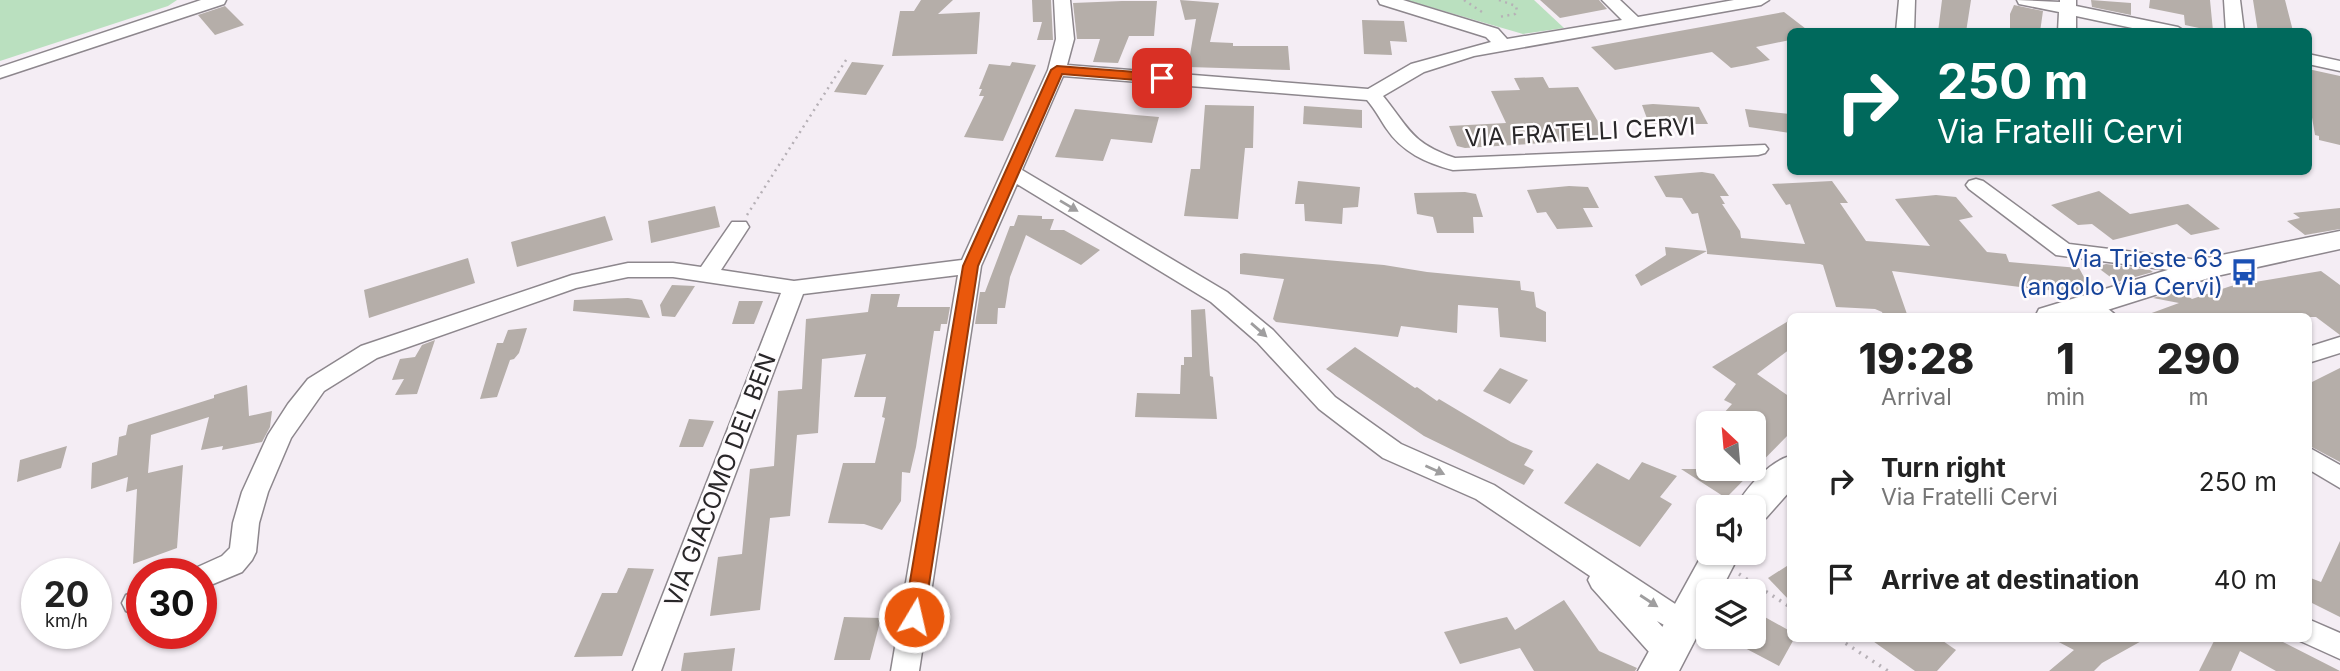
<!DOCTYPE html>
<html lang="en">
<head>
<meta charset="utf-8">
<style>
  body { margin:0; font-family:Inter,sans-serif; background:#f2f2f2; color:#222; height:100vh; display:flex; flex-direction:column; font-size:26px; white-space:nowrap }
  * { box-sizing:border-box; margin:0 }
  p { font-size:23px; color:#767676 }
  .icon { flex:none; width:38px; height:38px; fill:none; stroke:currentColor; stroke-width:2; stroke-linecap:round; stroke-linejoin:round }
  .map { position:relative; flex:1; overflow:hidden }
  .side { position:absolute; left:1787px; top:313px; width:525px; height:329px; display:flex; flex-direction:column; background:#fff; border-radius:10px; box-shadow:0 2px 5px #0004 }
  .side>* { flex:none }
  .banner { position:absolute; left:1787px; top:28px; width:525px; height:147px; border-radius:10px; box-shadow:0 2px 5px #0004; background:#00695c; color:#fff; overflow:hidden }
  .needle { width:46px; rotate:334deg }
  .fabs { position:absolute; left:1696px; top:411px; display:grid; gap:14px }
  .fabs a { display:grid; place-items:center; width:70px; height:70px; border-radius:10px; background:#fff; box-shadow:0 2px 5px #0004; font-size:35px }
  .speed { position:absolute; left:21px; top:558px; display:flex; gap:14px; font-size:35px; font-weight:700; text-align:center }
  .speed>* { display:grid; place-content:center; width:91px; height:91px; border-radius:50%; background:#fff; box-shadow:0 2px 5px #0004; line-height:1 }
  .speed small { font-size:18px; font-weight:400 }
  .speed .limit { border:10px solid #d22; background:#fff; color:#111 }
  .pin { position:absolute; display:grid; place-items:center; width:60px; height:60px; color:#fff; margin:-30px; border-radius:14px; box-shadow:0 4px 10px #0006 }
  .me { position:absolute; width:77px; margin:-38px; rotate:9deg; stroke-linejoin:round; filter:drop-shadow(0 0 5px #0008) }
  .turn { display:flex; align-items:center; gap:24px; height:147px; padding:0 35px; font-size:32px }
  .turn .icon { width:91px; height:91px; stroke-width:2.5 }
  .turn b { display:block; font-size:49px; line-height:60px }
  .eta { display:flex; justify-content:space-evenly; align-items:center; height:119px; text-align:center }
  .eta b { font-size:42px; font-weight:800; line-height:49px }
  ul { padding:0; list-style:none }
  li { display:flex; align-items:center; gap:21px; height:98px; padding:0 35px }
  li div { flex:1 }
  li b { display:block; font-size:26px }
  li em { font-style:normal }
  .map>svg:first-child { display:block }
</style>
</head>
<body>
<div class="map">
<svg width="2340" height="671" viewBox="0 0 2340 671">
  <rect width="100%" height="100%" fill="#f4edf4"/>
  <g fill="#bae0bf">
    <path d="M0,0h177l-9,6 -168,55z"/>
    <path d="M1406,0h128l30,28 -41,6z"/>
  </g>
  <g fill="#b5aea9">
    <path d="M921,0h32l-15,14 42,-2 -3,42 -85,2 8,-45h14z"/>
    <path d="M1032,0h19l2,40h-16l5,-18h-9z"/>
    <path d="M1180,0l39,3 -9,39 23,1v3h55l2,24 -102,-3 8,-48 -11,1z"/>
    <path d="M1540,0h59l8,9 -47,9z"/>
    <path d="M1942,0h29l-5,32h-28z"/>
    <path d="M2091,0l40,3v12l-39,-8z"/>
    <path d="M2150,0h60l3,31 -28,-6 -1,-10 -35,-7z"/>
    <path d="M2253,0h32l8,31 -17,-3 1,4h-19z"/>
    <path d="M1122,1h35l-3,35h-25l-11,27 -25,-1 7,-23h-23l-4,-36z"/>
    <path d="M2014,5l29,6 -3,21h-30v-18z"/>
    <path d="M225,6l19,19 -29,10 -17,-20z"/>
    <path d="M1784,12l26,20h-20v8l-34,7 14,13 -23,5 -16,3 -19,-16 -97,18 -24,-23z"/>
    <path d="M1362,20l42,1 3,21 -17,-1 2,14 -28,-1z"/>
    <path d="M852,62l32,3 -18,30 -32,-3z"/>
    <path d="M1012,62l24,3 -33,76 -39,-4 20,-41h-5l3,-7h-3l10,-25 21,2z"/>
    <path d="M2308,69l32,7v69l-21,-5v-4l-4,-1 -7,-41z"/>
    <path d="M1543,77l6,11 29,-1 30,52 -143,9 -8,-2 -8,-20 57,-3 -15,-32 29,-1 -6,-12z"/>
    <path d="M1653,104l46,3 9,17h-59l-7,-19z"/>
    <path d="M1205,105l49,1 -1,42h-8l-7,71 -54,-3 7,-47h9z"/>
    <path d="M1304,106l58,4v18l-59,-4z"/>
    <path d="M1075,109l61,6 23,2 -7,26 -41,-4 -8,22 -48,-4z"/>
    <path d="M1745,109l45,5v19l-41,-6z"/>
    <path d="M1702,172l12,2 15,22h-9l5,8h-3l18,27 1,7 64,6 -15,-40 -4,1 -14,-21 60,-3 16,22h-8l26,38 64,5 -35,-47 41,-4 20,2 17,20 -14,3 28,32 19,2 3,8 70,6 12,22 -9,3 -47,-4 -143,-18 16,46h-24l-2,-5 -7,-3 -39,-2 -13,-42 -3,-1 -113,-10v-3l-66,35 -6,-11 31,-20 -1,-8 42,4 -9,-38 -6,1 -10,-16 -16,-1 -12,-21z"/>
    <path d="M1298,181l62,6 -2,20 -15,1 -1,16 -37,-3 -1,-17h-9z"/>
    <path d="M1569,186l19,1 11,21h-16l10,19 -36,2 -11,-17 -9,1 -10,-23z"/>
    <path d="M2099,191l31,23 58,-10 32,25 -29,6 -14,-11 -64,16 -21,-16 -14,1 -27,-20z"/>
    <path d="M1465,192l11,2 7,23h-10l1,16h-37l-4,-16 -16,-3 -3,-21z"/>
    <path d="M715,206l5,21 -69,16 -3,-22z"/>
    <path d="M2340,208v21l-35,6 -18,-14 13,-3 -7,-5z"/>
    <path d="M1018,215l24,1v3h12l-4,11h14l36,20 -19,15 -55,-30 -16,42 -5,31h-7l-1,16h-22l5,-32h5l25,-66h4z"/>
    <path d="M605,216l8,24 -96,27 -6,-25z"/>
    <path d="M1244,253l140,12 43,7 93,9 1,9 13,2 2,15 10,5v30l-46,-5 -2,-29 -40,-3 -1,28 -56,-7 -3,11 -122,-15 -3,-3 11,-40 -44,-5v-20z"/>
    <path d="M468,258l7,25 -106,35 -5,-28z"/>
    <path d="M2106,264l44,6 3,2 -36,10 -20,-15z"/>
    <path d="M2321,271l19,14v50l-24,-18h-167v-3l30,-11 -26,-5 26,-8 13,9 39,-13z"/>
    <path d="M672,285l23,1 -20,31 -13,-1 -2,-11z"/>
    <path d="M871,294h29l-3,13h53l-3,17h-6l-1,7h-6l-18,116 -6,26 -8,-1 -1,29 -19,29 -18,-6 -36,-1 15,-60h32l10,-45 -3,-1 4,-20h-32l12,-43 -44,5 -4,74 -21,2 -7,81 -20,2 -10,92 -50,6 8,-59 24,-3 8,-85 24,-3 4,-75 24,-2 4,-70 62,-7z"/>
    <path d="M628,298l14,2 8,18 -77,-7 1,-11z"/>
    <path d="M739,301h24l-9,23h-22z"/>
    <path d="M1205,309l5,67 3,1 4,42 -82,-2 2,-24 43,1 1,-29h3v-8h8l-1,-47z"/>
    <path d="M1790,320v29l-33,25 33,23v36l-64,65 -45,-29h73v-45h-40l18,-20 -8,-4 12,-16 -24,-17z"/>
    <path d="M527,328l-8,25 -5,6 -4,1 -13,37 -17,2 17,-56h6l5,-13z"/>
    <path d="M435,340l-18,54 -22,1 9,-16 -12,1 8,-21 15,-2 7,-12z"/>
    <path d="M1355,347l60,41 2,-1 20,14 2,-2 72,43 22,9 -9,14 10,5 -10,15 -100,-49 -98,-67z"/>
    <path d="M1500,368l28,12 -18,24 -27,-13z"/>
    <path d="M2340,368v94l-32,-17v-61z"/>
    <path d="M247,385l2,31 23,-5 -2,16 -8,15 -40,8 1,-4 -22,4 8,-33 -58,18 -3,38 35,-8 -6,83 -44,16 4,-75 -11,3 2,-15 -37,12 1,-26 25,-8 2,-18 7,-2 2,-10 86,-27v-3z"/>
    <path d="M689,419l25,2 -11,26h-24z"/>
    <path d="M67,446l-6,22 -44,14 3,-22z"/>
    <path d="M1642,462l35,14 -17,21 12,7 -32,43 -76,-44 33,-40 32,17z"/>
    <path d="M2340,541v76l-32,-16v-24l13,5z"/>
    <path d="M1790,564v37l-22,-23z"/>
    <path d="M628,568l26,1 -32,87 -48,1 28,-64h15z"/>
    <path d="M1564,600l35,51 38,17 -2,3h-101l-14,-23 -60,16 -16,-32 63,-15 8,13z"/>
    <path d="M1754,611l36,20v8h4l-15,27 -55,-29h30z"/>
    <path d="M844,617l37,1 -11,42h-36z"/>
    <path d="M1870,639h70l16,11 -19,21h-22z"/>
    <path d="M2053,639h92l-43,24 -8,8h-45l25,-21z"/>
    <path d="M2215,639h62l63,32h-64l-36,-20 -9,20h-32z"/>
    <path d="M735,648l-3,23h-51l3,-18z"/>
  </g>
  <g fill="none" stroke-linecap="round" stroke-linejoin="round">
    <defs>
      <g id="street">
        <path d="M201,0h25l-2,4 -224,74v-11z"/>
        <path d="M1054,0h16l4,39 -7,26 301,24 43,-25 80,-22 -5,-5 -106,-33 -2,-4h25l95,29 9,10 115,-19 -20,-20h18l18,17 96,-17h35l-8,5 -287,51 -50,16 -41,24c26,32 28,47 72,62l310,-13 3,4 -3,4 -7,2 -305,15c-27,-7 -51,-18 -67,-42 -6,-9 -11,-19 -19,-28l-304,-24 -41,94 205,122 46,38 62,67 66,47 93,41 198,130 4,8 -4,8 -10,4 -25,-14 21,23 4,9 -4,9 -10,3 -10,-3 -66,-74 -4,-8 2,-4 -114,-77 -93,-41 -64,-49 -62,-67 -46,-40 -194,-118 -36,82 -62,405h-28l67,-396 -155,19 -142,377h-28l148,-378 -108,-16h-45l-52,11 -199,70 -53,33 -33,47 -23,54 -9,31 -3,29 -4,8 -10,12 -41,17v-15h-12l2,-4 31,-14 8,-8 3,-25 9,-31 26,-57 20,-31 20,-25 53,-33 211,-71 56,-12h45l28,4 31,-45h14l3,5 -28,43 73,11 168,-21 86,-190 8,-31z"/>
        <path d="M1899,0h16l-1,32h-18z"/>
        <path d="M2017,0l43,2v-2h16v6l102,21 8,5h-35l-75,-16v16h-18l1,-20 -40,-8z"/>
        <path d="M2224,0h16l4,32h-18z"/>
        <path d="M2308,54l32,7v10l-32,-7z"/>
        <path d="M1976,179l7,2 86,63 138,17 8,2 3,5 -3,5 -8,2 -151,-20 -87,-66 -3,-4 3,-4z"/>
        <path d="M2088,296l8,3 22,18h-27l-14,-13 3,-5z"/>
        <path d="M2340,337v16l-32,10v-16z"/>
        <path d="M2308,447l32,18v23l-32,-19z"/>
        <path d="M142,589v24l-6,2 -10,-4 -4,-8 4,-8z"/>
        <path d="M2308,619l32,14v26l-42,-19 10,-1z"/>
      </g>
      <g id="secondary">
        <path d="M2340,231v18l-128,28 -127,40h-50l4,-8 168,-51z"/>
        <path d="M1790,456v35l-24,27 -12,4v-14h-19c11,-20 34,-46 55,-52z"/>
        <path d="M1708,544v9h32l-20,39h-12v23l-29,56h-41z"/>
      </g>
    </defs>
    <use href="#street" stroke="#8d878d" stroke-width="3"/>
    <use href="#secondary" stroke="#8d878d" stroke-width="3"/>
    <g stroke="#b6b0b6" stroke-width="2.5" stroke-dasharray="2 4.5" stroke-linecap="butt">
      <path d="M1464,0l18,12"/>
      <path d="M1499,0l17,6 1,5 -2,3 -16,3"/>
      <path d="M747,215l101,-158"/>
    </g>
    <g stroke="#b6b0b6" stroke-width="3.5" stroke-dasharray="2 6" stroke-linecap="butt">
      <path d="M1739,574l51,33"/>
      <path d="M1839,639l49,32"/>
    </g>
    <use href="#street" fill="#fff" fill-rule="evenodd"/>
    <use href="#secondary" fill="#fff" fill-rule="evenodd"/>
  </g>
  <defs><path id="oneway-solid" d="M-6-.8H1V-3.2L6.5 0L1 3.2V.8H-6Z" transform="scale(1.75)"/></defs>
  <g fill="#9f9e9f">
    <use href="#oneway-solid" transform="translate(1069 206) rotate(31)"/>
    <use href="#oneway-solid" transform="translate(1259 330) rotate(41)"/>
    <use href="#oneway-solid" transform="translate(1435 470) rotate(24)"/>
    <use href="#oneway-solid" transform="translate(1649 601) rotate(33)"/>
  </g>
  <path fill="#ea580c" stroke="#983908" stroke-width="2" d="M1057,66l105,8 7,4 -7,4 -100,-8 -84,192 -54,351 -3,6 -7,2 -7,-2 -3,-6 59,-351 88,-196z"/>
  <defs>
    <symbol id="bus-bare" viewBox="-9 -9 18 18"><path d="M-5-6H5V4H4V6H2V4H-2V6H-4V4H-5ZM-3.5-4V0h7V-4ZM-3.5 1.2v1.5H-2V1.2ZM2 1.2v1.5H3.5V1.2Z" fill="#1a4fb4" stroke="#fffcfe" stroke-width="2.5" paint-order="stroke"/></symbol>
  </defs>
  <g fill-rule="evenodd">
    <use href="#bus-bare" x="2225" y="253" width="38" height="38"/>
  </g>
  <g text-anchor="middle" dominant-baseline="central" stroke-width="5" stroke-linejoin="round" paint-order="stroke">
    <g font-size="24" fill="#292729" stroke="#fffcfe">
      <text transform="translate(1580 132) rotate(-3)">VIA FRATELLI CERVI</text>
      <text transform="translate(720 480) rotate(-69)">VIA GIACOMO DEL BEN</text>
    </g>
    <g font-size="24" fill="#164399" stroke="#fffcfe" text-anchor="end">
      <text x="2223" y="258">Via Trieste 63<tspan x="2223" dy="28">(angolo Via Cervi)</tspan></text>
    </g>
  </g>
</svg>
<div class="fabs">
<a><svg class="needle" viewBox="-14 -14 28 28"><path d="M0-13l5 13h-10z" fill="#e53935"/><path d="M0 13l5-13h-10z" fill="#767676"/></svg></a>
<a><svg class="icon" aria-label="sound" viewBox="0 0 24 24"><path d="M4 9h4l5-4v14l-5-4H4zM17 9q2 3 0 6"/></svg></a>
<a><svg class="icon" aria-label="layers" viewBox="0 0 24 24"><path d="M12 4l9 5-9 5-9-5zM3 14l9 5 9-5"/></svg></a>
</div>
<div class="speed"><div>20<small>km/h</small></div><div class="limit">30</div></div>
<div class="pin" style="left:1162px;top:78px;background:#d93025"><svg class="icon" aria-label="arrive" viewBox="0 0 24 24"><path d="M6 21V4h12l-3 4 3 4H6"/></svg></div>
<svg class="me" style="left:914px;top:617px" viewBox="-20 -20 40 40"><circle r="17" fill="#ea580c" stroke="#fff" stroke-width="3"/><path d="M0-11L8 9 0 5-8 9z" fill="#fff"/></svg>
<div class="banner">
<div class="turn"><svg class="icon" aria-label="right" viewBox="0 0 24 24"><path d="M7 20v-9h11M14 6l5 5-5 5"/></svg><div><b>250 m</b>Via Fratelli Cervi</div></div>
</div>
<section class="side">
<div class="eta">
<div><b>19:28</b><p>Arrival</p></div>
<div><b>1</b><p>min</p></div>
<div><b>290</b><p>m</p></div>
</div>
<ul>
<li><svg class="icon" aria-label="right" viewBox="0 0 24 24"><path d="M7 20v-9h11M14 6l5 5-5 5"/></svg><div><b>Turn right</b><p>Via Fratelli Cervi</p></div><em>250 m</em></li>
<li><svg class="icon" aria-label="arrive" viewBox="0 0 24 24"><path d="M6 21V4h12l-3 4 3 4H6"/></svg><div><b>Arrive at destination</b></div><em>40 m</em></li>
</ul>
</section>
</div>
</body>
</html>
